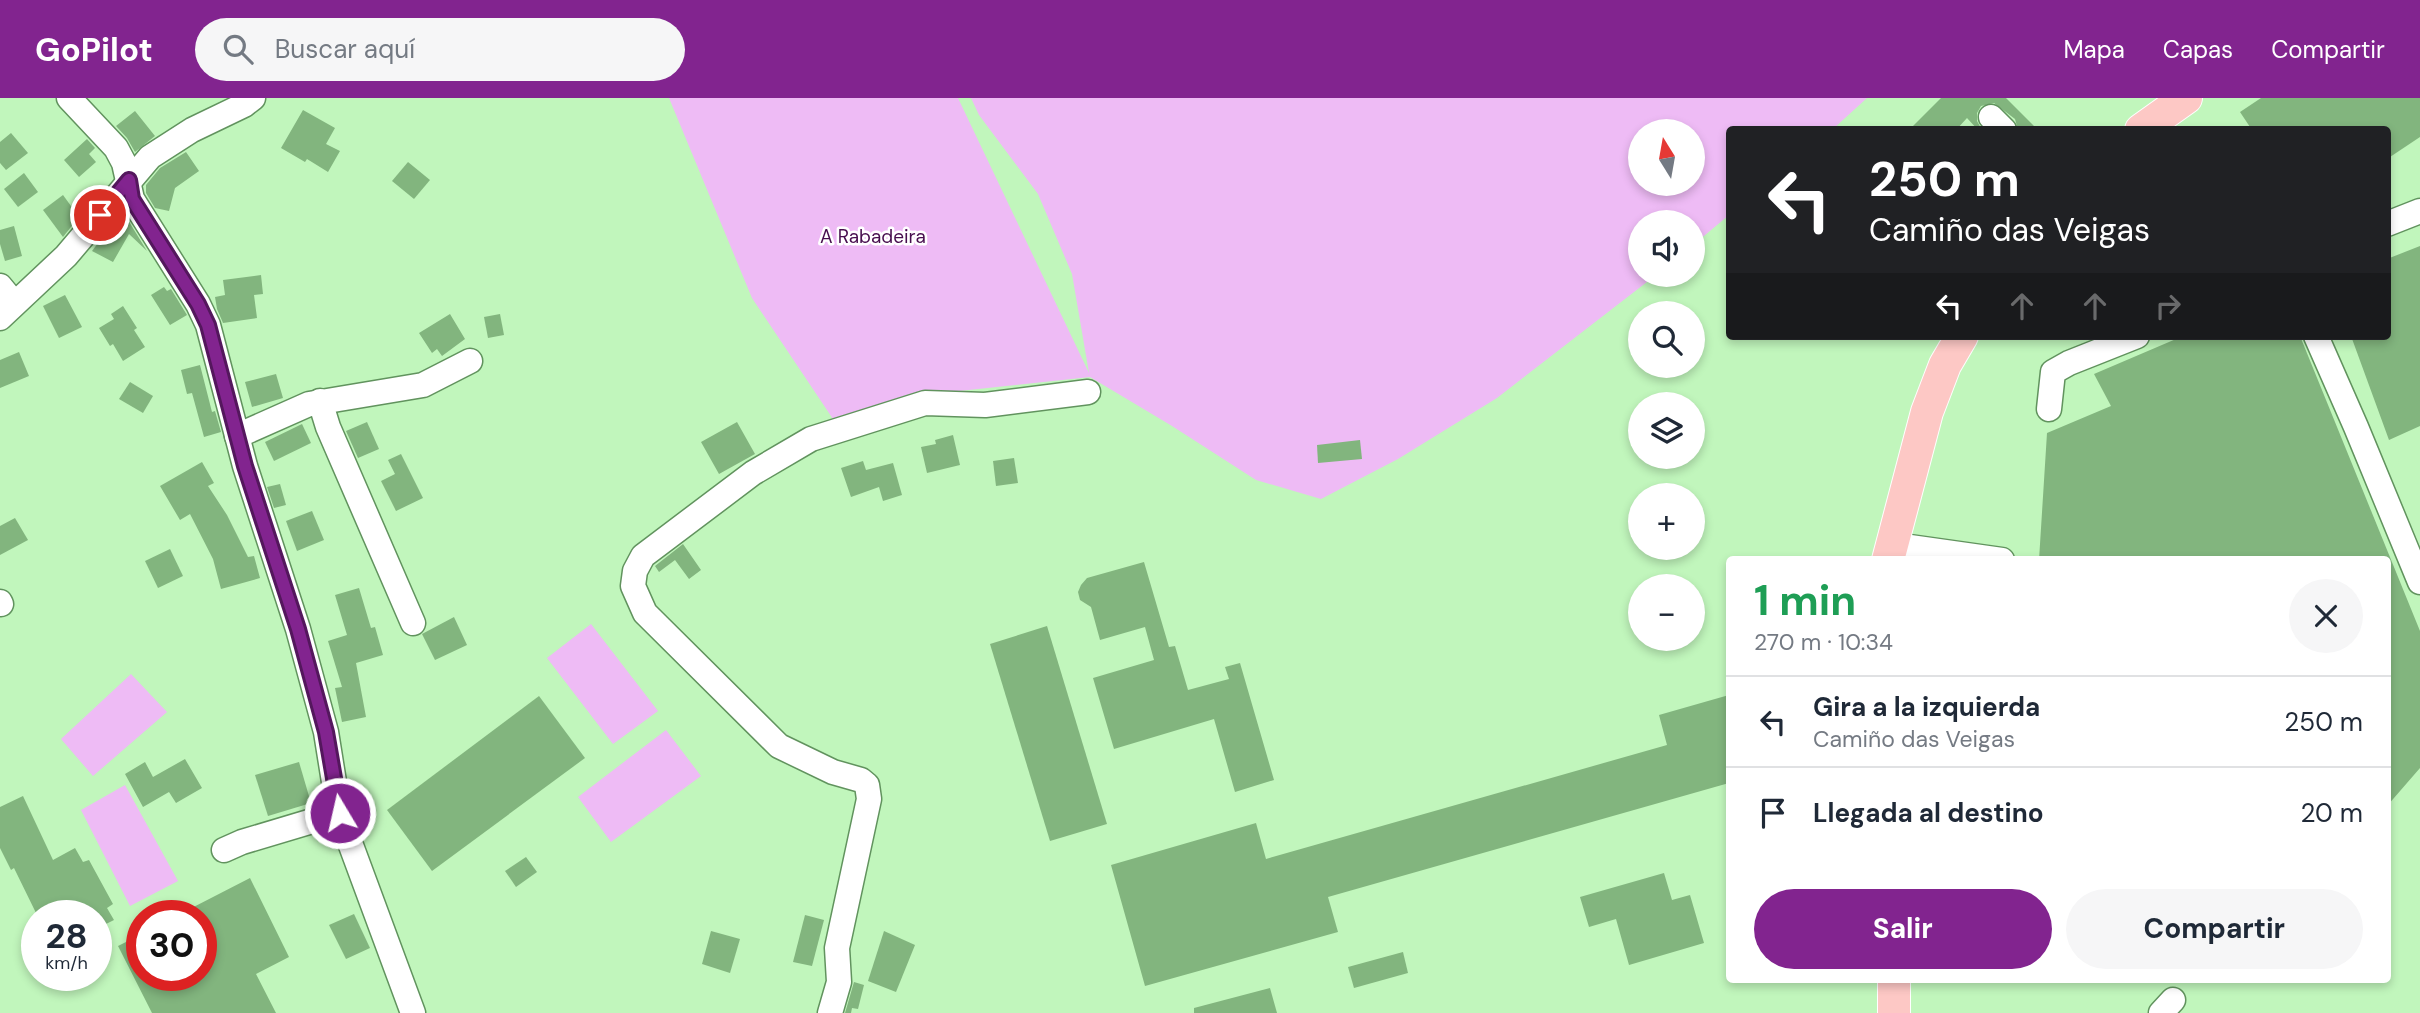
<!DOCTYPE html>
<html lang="es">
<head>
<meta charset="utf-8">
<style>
  body { margin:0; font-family:"DM Sans",sans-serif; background:#f6f6f7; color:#1f2937; height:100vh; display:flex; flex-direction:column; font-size:26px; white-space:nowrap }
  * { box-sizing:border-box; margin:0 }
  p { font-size:23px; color:#747a83 }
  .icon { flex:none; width:38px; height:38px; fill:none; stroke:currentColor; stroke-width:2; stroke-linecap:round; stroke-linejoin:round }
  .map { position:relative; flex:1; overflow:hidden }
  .side { position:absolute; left:1726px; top:458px; width:665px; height:427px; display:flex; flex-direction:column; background:#fff; border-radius:7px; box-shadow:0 4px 10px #0003 }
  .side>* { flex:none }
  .top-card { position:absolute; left:1726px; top:28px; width:665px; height:214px; border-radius:7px; box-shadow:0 4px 10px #0003; background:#202124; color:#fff; overflow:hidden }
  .needle { width:46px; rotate:349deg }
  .buttons { position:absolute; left:1628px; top:21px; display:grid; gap:14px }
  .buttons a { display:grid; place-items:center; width:77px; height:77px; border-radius:50%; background:#fff; box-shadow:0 4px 10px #0003; font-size:35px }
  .speed { position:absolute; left:21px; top:802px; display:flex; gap:14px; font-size:35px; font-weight:700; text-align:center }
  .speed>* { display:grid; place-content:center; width:91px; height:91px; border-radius:50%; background:#fff; box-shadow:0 4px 10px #0003; line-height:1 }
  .speed small { font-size:18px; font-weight:400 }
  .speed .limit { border:10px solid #d22; background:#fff; color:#111 }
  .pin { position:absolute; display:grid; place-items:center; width:60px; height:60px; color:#fff; margin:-30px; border:4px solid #fff; border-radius:50%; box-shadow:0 2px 7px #0007 }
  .me { position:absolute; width:77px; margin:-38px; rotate:351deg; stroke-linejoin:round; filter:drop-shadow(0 0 5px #0008) }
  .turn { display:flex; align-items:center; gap:24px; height:147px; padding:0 28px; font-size:32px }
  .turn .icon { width:91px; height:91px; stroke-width:2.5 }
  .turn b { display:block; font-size:49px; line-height:60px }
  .lanes { display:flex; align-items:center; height:66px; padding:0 28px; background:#0003; justify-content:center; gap:35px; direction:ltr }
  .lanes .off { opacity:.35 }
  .round { display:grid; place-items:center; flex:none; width:74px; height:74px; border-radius:37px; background:#f6f6f7 }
  .overview { display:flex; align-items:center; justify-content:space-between; height:119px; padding:0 28px }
  h1 { font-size:42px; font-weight:700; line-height:52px; color:#1e9e55 }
  .primary-button { display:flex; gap:14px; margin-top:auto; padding:14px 28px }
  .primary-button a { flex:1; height:80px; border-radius:42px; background:#82248f; color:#fff; font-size:28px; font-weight:700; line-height:80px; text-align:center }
  .primary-button a+a { background:#f6f6f7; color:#1f2937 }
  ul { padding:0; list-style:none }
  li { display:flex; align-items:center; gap:21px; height:91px; padding:0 28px; border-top:2px solid #e0e1e3 }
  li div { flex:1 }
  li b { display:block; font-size:26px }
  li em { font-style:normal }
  header { display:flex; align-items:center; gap:42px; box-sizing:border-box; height:98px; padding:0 35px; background:#82248f; color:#fff }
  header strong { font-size:33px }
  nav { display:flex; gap:38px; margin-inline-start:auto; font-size:24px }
  .search { width:490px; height:63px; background:#f6f6f7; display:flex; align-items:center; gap:18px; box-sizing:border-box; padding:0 24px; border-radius:38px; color:#747a83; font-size:26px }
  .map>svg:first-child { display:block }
</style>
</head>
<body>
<header>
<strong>GoPilot</strong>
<div class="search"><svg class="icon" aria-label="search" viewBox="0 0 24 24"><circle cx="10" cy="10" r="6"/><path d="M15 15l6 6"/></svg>Buscar aquí</div>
<nav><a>Mapa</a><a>Capas</a><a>Compartir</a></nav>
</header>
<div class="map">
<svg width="2420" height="915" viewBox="0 0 2420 915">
  <rect width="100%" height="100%" fill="#c1f6bc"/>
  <g fill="#eebbf5" fill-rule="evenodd">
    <path d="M669,0h289l131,275 -17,-99 -34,-80 -59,-79 -8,-17h896l-34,31 -104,1v85l-37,31v-24h-52v53h16l-159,123 -99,61 -77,40 -65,-19 -84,-54 -82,-49 -159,17 -96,28 -83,-124zM1640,33h52v53h-52z"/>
    <path d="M591,526l67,87 -45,33 -66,-86z"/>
    <path d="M131,576l36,38 -74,64 -32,-37z"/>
    <path d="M666,632l35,46 -90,66 -33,-45z"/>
    <path d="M125,687l53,96 -48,25 -49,-96z"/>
  </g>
  <g fill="#82b57e">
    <path d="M1941,0h65l32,32h-20l-3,-11 -21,-16 -13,3 -4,7v8l5,9h-4l-11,-12 -11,12h-47z"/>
    <path d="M2261,0h159v39l-33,22v-29h-135l-12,-18z"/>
    <path d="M303,12l32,18 -9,16 14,7 -12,21 -21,-13 -2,3 -24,-14z"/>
    <path d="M135,13l20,25 -20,16 -8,-14 -11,-12z"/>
    <path d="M11,35l17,20 -22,17 -6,-7v-21z"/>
    <path d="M87,41l8,9 -6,6 7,8 -17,15 -15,-17z"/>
    <path d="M186,54l13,19 -24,17 -6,23 -14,-3 -9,-15v-8l14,-17z"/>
    <path d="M408,64l22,18 -16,19 -22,-18z"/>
    <path d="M24,75l14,19 -20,15 -14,-18z"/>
    <path d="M63,97l16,22 -16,20 -20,-27z"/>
    <path d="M128,122l19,31 -18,-17 -16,28 -21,-11 15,-20 5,3z"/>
    <path d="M14,128l8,30 -17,5 -5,-17v-14z"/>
    <path d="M2420,148v180l-31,14 -38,-104h36v-77z"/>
    <path d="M261,177l2,19 -9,1 3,23 -34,5 -6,-14 -2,-12 10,-2 -2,-15z"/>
    <path d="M164,189l3,4 4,-2 16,26 -17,10 -19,-30z"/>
    <path d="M65,197l17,32 -23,11 -16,-32z"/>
    <path d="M123,208l14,22 -3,2 11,17 -22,14 -10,-17 -3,2 -11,-18 15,-9 -3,-5z"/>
    <path d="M450,216l15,25 -23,17 -5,-7 -5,4 -13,-20z"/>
    <path d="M500,216l4,21 -16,3 -4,-21z"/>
    <path d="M2183,238h117l120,295v137l-33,38v-246h-348l8,-127 64,-27 -17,-32z"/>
    <path d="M19,254l10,24 -29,12v-28z"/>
    <path d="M200,267l12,47 3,-1 6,21 -17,5 -12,-44 -5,1 -6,-24z"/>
    <path d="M276,276l7,24 -31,9 -7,-25z"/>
    <path d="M130,284l23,14 -10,17 -24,-14z"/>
    <path d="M367,324l12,27 -21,9 -12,-27z"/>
    <path d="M737,324l18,32 -36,20 -18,-32z"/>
    <path d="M302,326l9,19 -37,18 -9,-19z"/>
    <path d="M953,337l7,30 -33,8 -6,-26 15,-3 -1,-4z"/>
    <path d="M1360,342l2,19 -44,4 -1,-18z"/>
    <path d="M401,356l22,44 -27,13 -15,-30 14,-7 -7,-14z"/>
    <path d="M1014,360l4,25 -22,3 -3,-25z"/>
    <path d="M863,363l3,9 27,-7 9,32 -19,6 -4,-14 -28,10 -10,-29z"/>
    <path d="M202,364l12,21 -6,3 19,29 21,42 6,-1 6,22 -39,11 -8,-30 -23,-45 -10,6 -20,-34z"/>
    <path d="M280,386l6,21 -12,3 -7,-21z"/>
    <path d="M312,413l12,29 -27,11 -11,-30z"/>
    <path d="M15,420l13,22 -28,15v-29z"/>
    <path d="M683,446l18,26 -12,9 -14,-19 -16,12 -4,-6z"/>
    <path d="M170,451l13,27 -25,12 -13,-27z"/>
    <path d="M1144,464l25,85 6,-1 13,44 41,-11 -4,-12 15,-4 34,117 -39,12 -21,-73 -100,30 -21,-71 61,-18 -9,-33 -45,13 -9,-33 -11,-7 -2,-8 3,-7 6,-7z"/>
    <path d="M359,490l12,40 4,-1 8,28 -27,8 10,54 -24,5 -7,-34 7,-1 -14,-46 19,-6 -12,-40z"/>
    <path d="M454,519l13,28 -32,15 -13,-26z"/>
    <path d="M1047,528l60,198 -57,17 -60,-197z"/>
    <path d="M1729,597v88l-401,114 10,35 -193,54 -34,-121 145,-42 10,36 401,-114 -8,-30z"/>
    <path d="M539,598l46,62 -153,113 -45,-61z"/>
    <path d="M185,661l17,29 -26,15 -7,-11 -26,15 -18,-33 20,-12 8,15z"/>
    <path d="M299,664l12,41 -43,13 -13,-41z"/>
    <path d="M23,698l30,64 22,-12 8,14 6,-2 24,44 -6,4 7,12 -18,9v-14h-59l-23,-47 -3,2 -11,-22v-41z"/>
    <path d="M526,759l11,15 -21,15 -11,-16z"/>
    <path d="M1664,775l8,27 18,-5 14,48 -75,22 -13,-46 -27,8 -9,-30z"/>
    <path d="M250,780l39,79 -33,17 20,39h-124l-34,-67 24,-12v41h59v-60h-23z"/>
    <path d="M354,816l16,34 -24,11 -17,-34z"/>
    <path d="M805,817l19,5 -12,46 -19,-4z"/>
    <path d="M711,833l29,8 -10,34 -28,-9z"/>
    <path d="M884,833l31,14 -19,47 -28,-11z"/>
    <path d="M1403,854l5,21 -54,15 -6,-21z"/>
    <path d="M854,884l10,3 -6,24 -6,-1 -1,5h-6z"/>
    <path d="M1270,890l7,25h-83v-5z"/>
  </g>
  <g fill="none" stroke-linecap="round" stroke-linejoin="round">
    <defs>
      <g id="minor">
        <path d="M69,0l47,50 8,15 8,36 66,105 10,21 37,141 53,163 28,103 13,81 74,200"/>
        <path d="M1991,19l13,13"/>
        <path d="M2387,126l33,-13"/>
        <path d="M0,188l14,17"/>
        <path d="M0,220l66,-62 84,-99 42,-27 52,-25 9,-7"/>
        <path d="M2316,238l40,91 64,155"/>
        <path d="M320,303l8,26 85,196"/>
        <path d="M2049,311l4,-37 16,-9 68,-27"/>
        <path d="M237,338l72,-32 114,-19 47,-24"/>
        <path d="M1910,449l92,13"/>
        <path d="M0,504l1,2"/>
        <path d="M224,752l18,-8 97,-29"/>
        <path d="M830,915l9,-31 -2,-34 32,-149 -2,-14 -6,-5 -28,-8 -54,-26 -134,-133 -12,-27 2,-15 8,-15 110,-83 58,-34 114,-36 60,2 103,-13"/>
        <path d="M2161,915l12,-13"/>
      </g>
      <g id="major">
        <path d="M2141,32l45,-32"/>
        <path d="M1888,462l39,-148 18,-47 17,-29"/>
        <path d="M1894,882v33"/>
      </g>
    </defs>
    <use href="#minor" stroke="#61935e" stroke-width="27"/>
    <use href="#major" stroke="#fff" stroke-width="34"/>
    <use href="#minor" stroke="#fff" stroke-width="24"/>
    <use href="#major" stroke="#fdc8c5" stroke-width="32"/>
  </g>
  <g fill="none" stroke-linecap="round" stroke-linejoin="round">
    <defs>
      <path id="route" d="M100,117l29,-35 3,19 66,105 10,21 37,141 53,163 28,103 14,81"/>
    </defs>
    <use href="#route" stroke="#54175d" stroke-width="18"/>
    <use href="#route" stroke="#82248f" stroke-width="12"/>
  </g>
  <g text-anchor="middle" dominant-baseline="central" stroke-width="5" stroke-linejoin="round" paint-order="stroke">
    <g font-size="19" fill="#470d4e" stroke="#fff">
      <text x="873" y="138">A Rabadeira</text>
    </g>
  </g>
</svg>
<div class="buttons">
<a><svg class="needle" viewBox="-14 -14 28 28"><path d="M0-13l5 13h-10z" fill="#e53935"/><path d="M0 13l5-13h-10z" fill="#747a83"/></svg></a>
<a><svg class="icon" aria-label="sound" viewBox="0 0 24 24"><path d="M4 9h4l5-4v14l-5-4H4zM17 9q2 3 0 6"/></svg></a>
<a><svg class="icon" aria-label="search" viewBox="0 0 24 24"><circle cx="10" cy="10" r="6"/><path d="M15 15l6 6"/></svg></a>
<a><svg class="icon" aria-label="layers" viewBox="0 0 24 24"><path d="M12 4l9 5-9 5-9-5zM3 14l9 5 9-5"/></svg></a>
<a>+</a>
<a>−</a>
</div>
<div class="speed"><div>28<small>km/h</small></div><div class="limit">30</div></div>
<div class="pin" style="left:100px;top:117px;background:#d93025"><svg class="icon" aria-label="arrive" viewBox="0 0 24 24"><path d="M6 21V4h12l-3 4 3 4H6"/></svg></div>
<svg class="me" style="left:340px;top:715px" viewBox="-20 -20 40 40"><circle r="17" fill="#82248f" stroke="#fff" stroke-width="3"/><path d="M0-11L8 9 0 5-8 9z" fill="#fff"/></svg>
<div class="top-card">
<div class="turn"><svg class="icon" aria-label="left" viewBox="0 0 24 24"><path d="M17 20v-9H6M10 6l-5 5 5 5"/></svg><div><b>250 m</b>Camiño das Veigas</div></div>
<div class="lanes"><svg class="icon" aria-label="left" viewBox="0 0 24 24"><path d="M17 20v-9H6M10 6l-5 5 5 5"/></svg><svg class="icon off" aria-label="ahead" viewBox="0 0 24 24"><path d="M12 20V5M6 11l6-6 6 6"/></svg><svg class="icon off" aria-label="ahead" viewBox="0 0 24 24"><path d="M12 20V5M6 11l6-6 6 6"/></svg><svg class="icon off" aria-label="right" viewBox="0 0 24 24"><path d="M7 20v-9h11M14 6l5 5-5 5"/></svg></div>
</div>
<section class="side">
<div class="overview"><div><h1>1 min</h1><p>270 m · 10:34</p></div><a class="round"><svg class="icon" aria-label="close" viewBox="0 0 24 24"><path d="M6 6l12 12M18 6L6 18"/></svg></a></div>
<ul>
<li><svg class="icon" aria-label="left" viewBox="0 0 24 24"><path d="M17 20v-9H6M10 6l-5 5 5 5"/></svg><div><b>Gira a la izquierda</b><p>Camiño das Veigas</p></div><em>250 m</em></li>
<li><svg class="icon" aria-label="arrive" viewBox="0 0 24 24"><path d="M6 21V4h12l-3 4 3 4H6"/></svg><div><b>Llegada al destino</b></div><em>20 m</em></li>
</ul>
<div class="primary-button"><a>Salir</a><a>Compartir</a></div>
</section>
</div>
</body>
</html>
